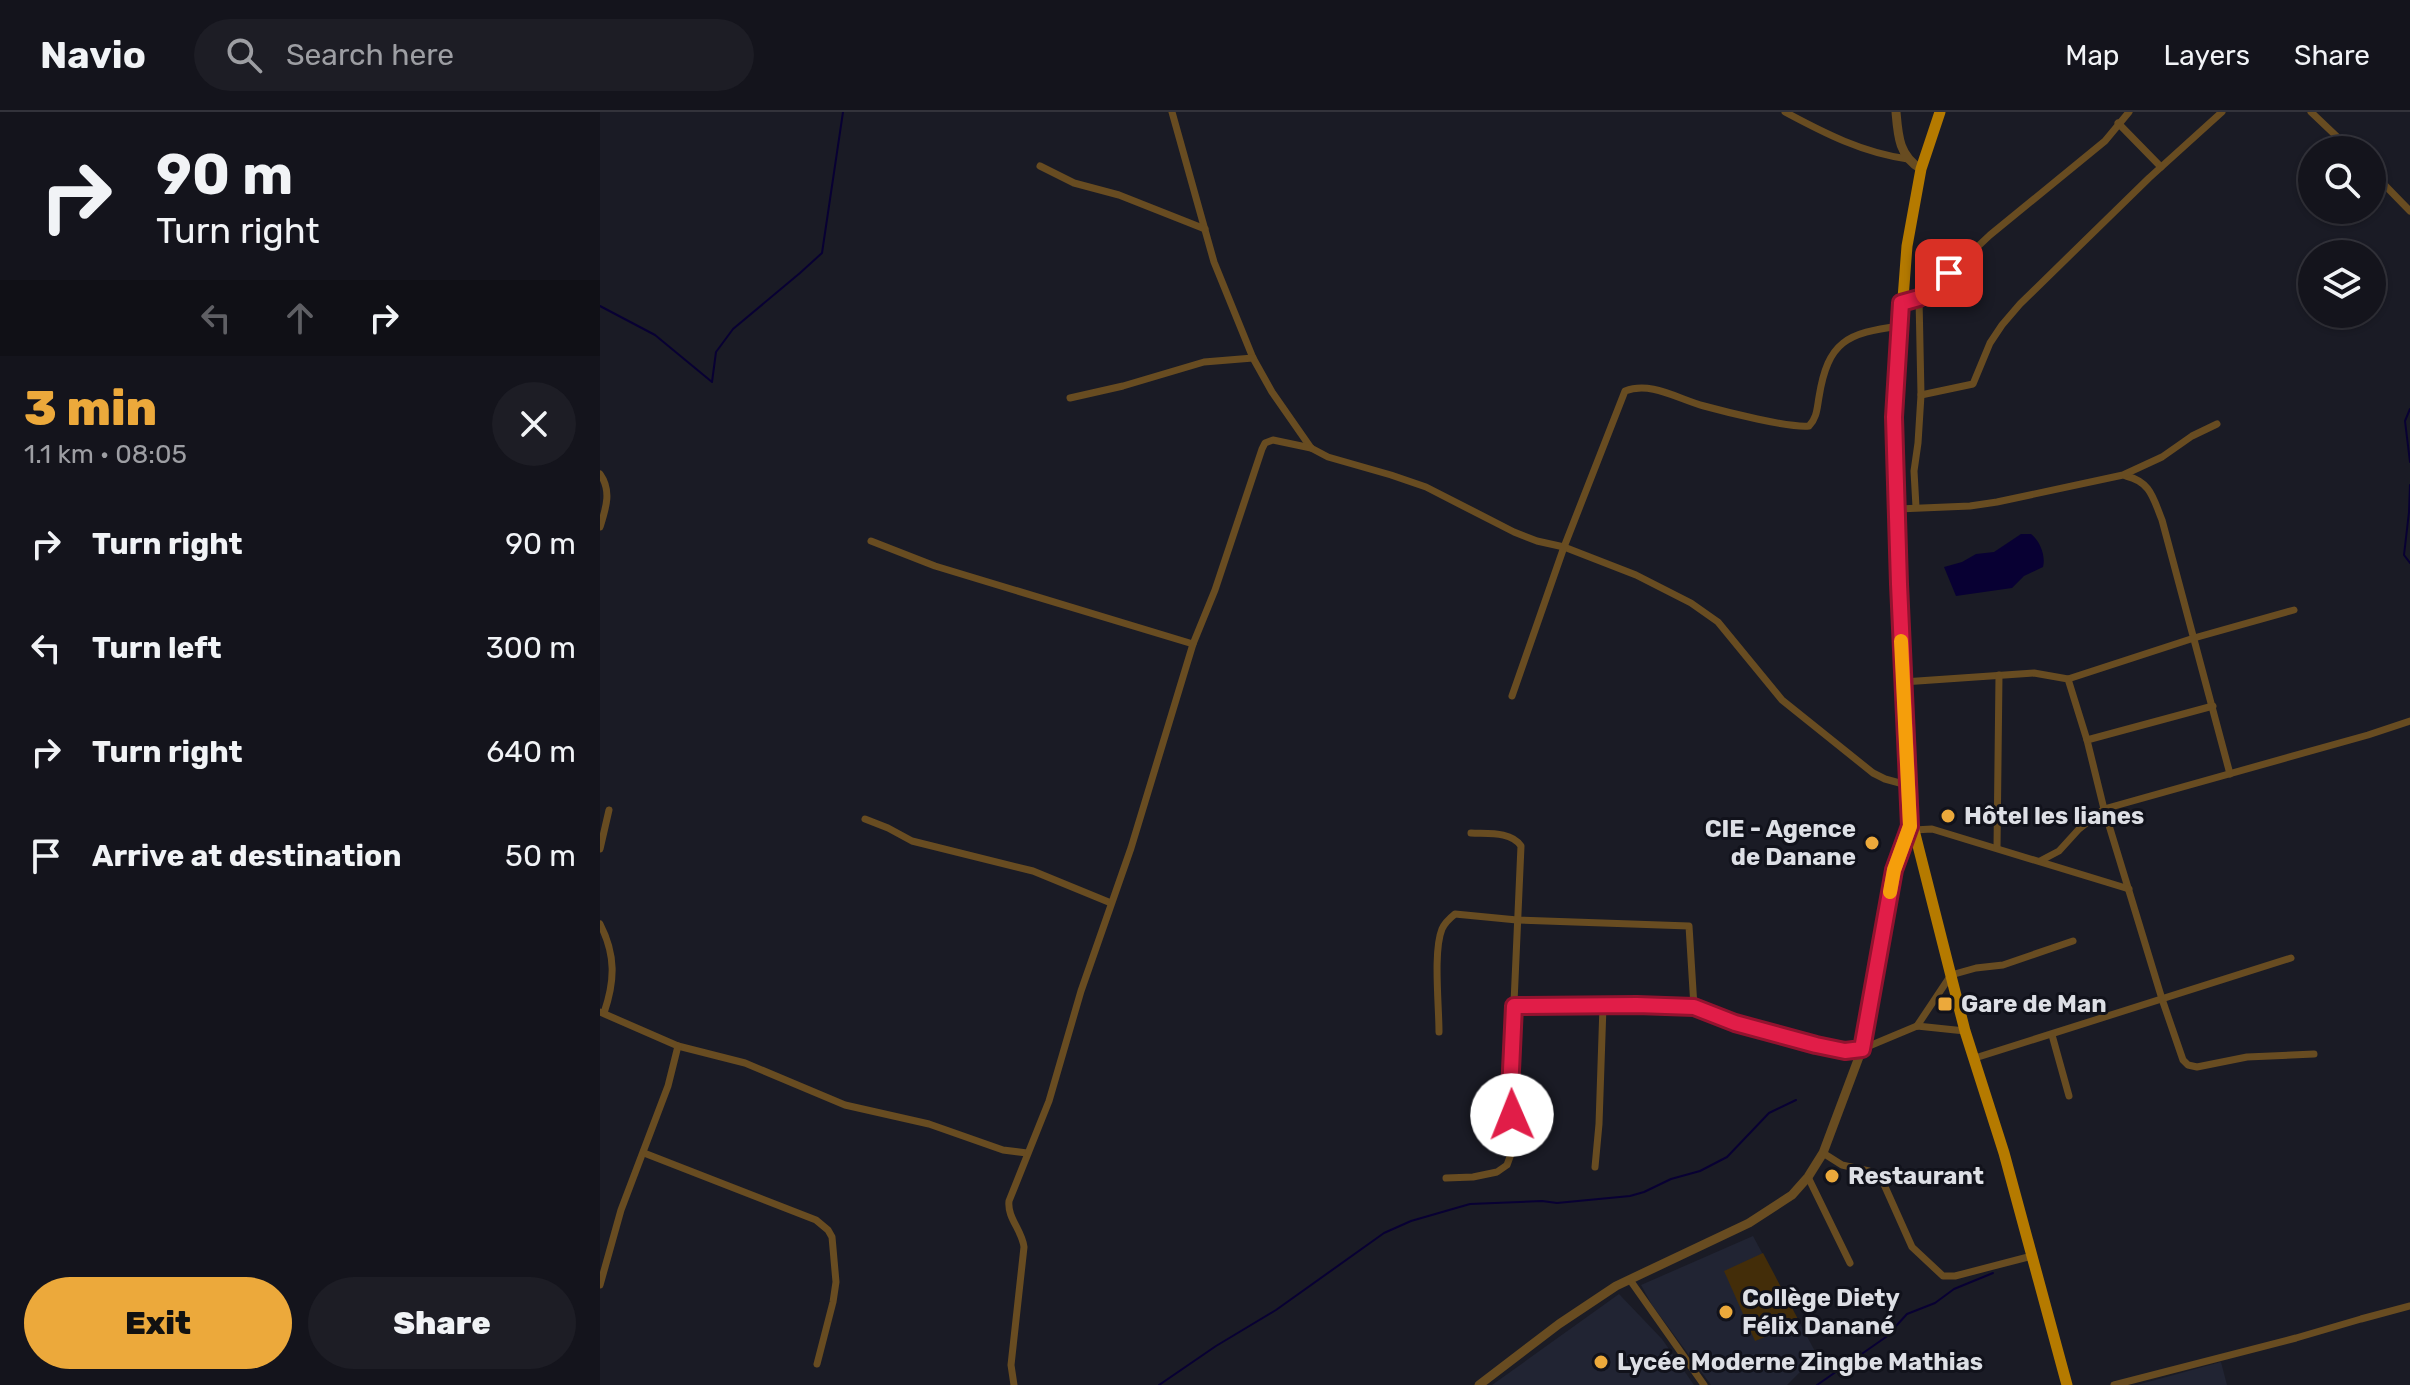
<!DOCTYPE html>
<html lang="en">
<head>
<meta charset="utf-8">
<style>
  body { margin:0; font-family:Rubik,sans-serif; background:#1d1d25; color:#f1f3f6; height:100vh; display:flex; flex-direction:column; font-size:30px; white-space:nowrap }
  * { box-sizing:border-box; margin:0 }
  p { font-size:26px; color:#9d9ea3 }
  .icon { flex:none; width:44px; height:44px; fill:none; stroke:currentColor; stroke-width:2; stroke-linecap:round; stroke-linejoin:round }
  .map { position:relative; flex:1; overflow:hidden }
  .details { display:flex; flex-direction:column; background:#14141c; width:600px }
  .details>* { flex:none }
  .top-card { background:#14141c; color:#f1f3f6; overflow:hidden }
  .tools { position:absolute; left:1698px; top:24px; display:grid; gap:16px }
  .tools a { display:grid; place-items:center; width:88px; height:88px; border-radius:50%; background:#14141c; box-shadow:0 2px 6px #0004,0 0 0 2px #33333b; font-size:40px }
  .pin { position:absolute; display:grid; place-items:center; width:68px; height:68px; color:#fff; margin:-34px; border-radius:16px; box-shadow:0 4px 12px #0006 }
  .me { position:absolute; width:88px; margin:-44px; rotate:359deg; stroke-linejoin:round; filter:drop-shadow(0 0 6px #0008) }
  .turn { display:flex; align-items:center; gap:28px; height:168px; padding:0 24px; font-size:36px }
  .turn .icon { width:104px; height:104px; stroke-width:2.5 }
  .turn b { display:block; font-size:56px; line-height:68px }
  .lanes { display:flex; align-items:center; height:76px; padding:0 24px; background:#0003; justify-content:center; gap:40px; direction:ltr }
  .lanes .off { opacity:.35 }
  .round { display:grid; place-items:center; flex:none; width:84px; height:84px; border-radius:42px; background:#1d1d25 }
  .head { display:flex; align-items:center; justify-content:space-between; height:136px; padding:0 24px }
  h1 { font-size:48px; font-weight:800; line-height:60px; color:#eca93b }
  .primary-button { display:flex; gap:16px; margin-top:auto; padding:16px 24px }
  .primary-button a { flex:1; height:92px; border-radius:48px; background:#eca93b; color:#111; font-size:32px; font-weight:800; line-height:92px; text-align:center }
  .primary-button a+a { background:#1d1d25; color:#f1f3f6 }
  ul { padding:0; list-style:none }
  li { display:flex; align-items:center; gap:24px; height:104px; padding:0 24px }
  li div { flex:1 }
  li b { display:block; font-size:30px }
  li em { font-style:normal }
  header { display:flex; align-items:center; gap:48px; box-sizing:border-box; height:112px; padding:0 40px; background:#14141c; border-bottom:2px solid #33333b }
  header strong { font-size:38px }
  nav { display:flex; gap:44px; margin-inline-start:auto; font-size:28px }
  .search { width:560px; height:72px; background:#1d1d25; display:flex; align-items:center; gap:20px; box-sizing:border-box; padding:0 28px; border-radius:44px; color:#9d9ea3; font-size:30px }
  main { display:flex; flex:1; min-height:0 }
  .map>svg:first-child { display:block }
</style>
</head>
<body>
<header>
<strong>Navio</strong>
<div class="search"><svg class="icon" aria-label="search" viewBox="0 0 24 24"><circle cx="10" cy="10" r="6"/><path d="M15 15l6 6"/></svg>Search here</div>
<nav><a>Map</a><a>Layers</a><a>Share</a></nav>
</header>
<main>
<section class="details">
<div class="top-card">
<div class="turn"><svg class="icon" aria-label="right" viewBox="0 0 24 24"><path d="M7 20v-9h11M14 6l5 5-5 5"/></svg><div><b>90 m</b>Turn right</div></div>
<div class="lanes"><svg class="icon off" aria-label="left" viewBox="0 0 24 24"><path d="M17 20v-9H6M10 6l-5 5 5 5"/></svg><svg class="icon off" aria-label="ahead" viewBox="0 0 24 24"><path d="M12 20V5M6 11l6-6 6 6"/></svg><svg class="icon" aria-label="right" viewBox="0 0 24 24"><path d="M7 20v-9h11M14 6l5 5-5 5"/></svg></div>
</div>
<div class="head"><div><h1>3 min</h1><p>1.1 km · 08:05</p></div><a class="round"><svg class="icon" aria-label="close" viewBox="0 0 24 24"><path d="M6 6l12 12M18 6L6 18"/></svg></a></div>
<ul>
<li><svg class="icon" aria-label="right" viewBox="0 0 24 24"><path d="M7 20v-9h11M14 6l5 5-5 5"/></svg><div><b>Turn right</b></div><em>90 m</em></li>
<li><svg class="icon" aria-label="left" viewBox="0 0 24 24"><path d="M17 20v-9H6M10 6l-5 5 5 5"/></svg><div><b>Turn left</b></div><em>300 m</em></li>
<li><svg class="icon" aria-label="right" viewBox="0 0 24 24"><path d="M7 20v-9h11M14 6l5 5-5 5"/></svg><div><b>Turn right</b></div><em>640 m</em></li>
<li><svg class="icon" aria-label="arrive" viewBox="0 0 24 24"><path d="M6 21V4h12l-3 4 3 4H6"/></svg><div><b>Arrive at destination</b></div><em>50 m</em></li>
</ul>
<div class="primary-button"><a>Exit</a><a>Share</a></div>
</section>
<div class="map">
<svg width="1810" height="1273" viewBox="0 0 1810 1273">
  <rect width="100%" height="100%" fill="#1a1b25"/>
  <g fill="#212433">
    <path d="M1153,1124l64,119 -30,30h-76l-59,-80 -11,-20z"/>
    <path d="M1019,1182l43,45 32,46h-202z"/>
    <path d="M1621,1250l6,23h-90z"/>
  </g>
  <path fill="#432d09" d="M1163,1141l37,70 -45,18 -31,-70z"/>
  <path fill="#080033" d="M1421,422h10c9,7 15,22 12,33l-19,9 -12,12 -56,8 -12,-29 18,-5 14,-8 18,-2z"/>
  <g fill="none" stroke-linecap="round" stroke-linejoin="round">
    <g stroke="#080033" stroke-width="2">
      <path d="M0,194l55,29 57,47 4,-30 17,-23 67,-56 22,-20 21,-141"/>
      <path d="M1810,297l-5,12 5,41"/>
      <path d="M1810,373l-1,27 -5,43 6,8"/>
      <path d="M559,1273l57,-39 60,-36 108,-77 27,-12 59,-17 72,-3 15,2 73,-7 14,-4 27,-13 29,-8 27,-14 42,-44 27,-13"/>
      <path d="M1217,1273l69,-48 21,-23 28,-11 19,-14 39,-16"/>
    </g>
    <g stroke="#684c21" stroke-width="7">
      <path d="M572,0l42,150 39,96 19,34 39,56 17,9 63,18 35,12 88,45 23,9 27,6 72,28 55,28 27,19 64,78 91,73 12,6 22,6"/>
      <path d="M1185,0c39,21 78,41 123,47"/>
      <path d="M1711,0l40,38"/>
      <path d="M1518,11l43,44"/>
      <path d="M440,54l34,17 45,12 86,34"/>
      <path d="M1772,60l38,39"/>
      <path d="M1301,191l18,-5 21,-16 50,-47 115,-94 24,-29"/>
      <path d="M1321,283l52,-11 17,-41 12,-18 18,-21 129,-126 73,-66"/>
      <path d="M470,286l53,-12 81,-24 49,-4"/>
      <path d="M0,362c12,17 6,34 0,53"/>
      <path d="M1526,364c25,6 27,22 36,44l68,254"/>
      <path d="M1316,395l-2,-36 4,-28 3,-48 -2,-97"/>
      <path d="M1298,397l72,-3 27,-4 126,-27 39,-18 30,-21 25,-12"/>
      <path d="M271,429l64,25 258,78"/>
      <path d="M1468,567l126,-41 100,-28"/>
      <path d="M1303,570l131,-9 34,6 19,61 17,69 58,190 21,61 5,5 9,2 50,-10 67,-3"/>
      <path d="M912,584l52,-149 61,-156c26,-10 53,8 79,15 22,6 85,22 105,20 8,-8 8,-18 10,-29 9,-56 28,-64 81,-71"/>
      <path d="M1487,628l126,-34"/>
      <path d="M265,707l23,9 24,13 121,30 78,32"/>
      <path d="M1314,718l18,-1 197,60"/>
      <path d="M1397,736l2,-173"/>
      <path d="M0,737l9,-39"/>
      <path d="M1440,749l19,-10 20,-22 25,-20 264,-74 42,-14"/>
      <path d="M0,812c16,31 15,57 4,89"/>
      <path d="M914,894l109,-1 71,2"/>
      <path d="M0,900l78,34 67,17 100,42 84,19 74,26 24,3"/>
      <path d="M1317,914l34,-51 25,-7 27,-3 70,-24"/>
      <path d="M839,920c0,-27 -6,-81 3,-103 3,-7 8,-11 13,-15l62,6 172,6 5,81 41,16 110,28 17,-2 55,-23 48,5"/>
      <path d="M1452,923l17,61"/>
      <path d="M1375,946l316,-100"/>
      <path d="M44,1041l172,67 12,10 4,7 4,45 -3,20 -16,62"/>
      <path d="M1223,1041l19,12 27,6 8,3 5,6 30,67 31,29h12l77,-20"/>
      <path d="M995,1055l4,-43 4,-118"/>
      <path d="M1208,1065l42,86"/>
      <path d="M846,1066l27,-1 24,-5 10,-7 4,-11 -1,-62 11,-246c-10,-15 -34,-12 -50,-13"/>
      <path d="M1030,1168l74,105"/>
      <path d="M0,1173l21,-75 47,-124 10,-40"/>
      <path d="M414,1273l-3,-20 13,-118c-2,-17 -17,-29 -15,-46l40,-100 32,-110 50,-143 62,-204 22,-54 47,-141 3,-6 8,-3 38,8"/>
      <path d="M1514,1273l182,-47 65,-19 49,-13"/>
    </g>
    <g stroke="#684c21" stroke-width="9">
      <path d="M1296,0c2,24 3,44 25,57"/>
      <path d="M879,1273l80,-61 57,-38 133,-63 43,-28 16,-18 15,-24 39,-104 32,-179 16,-44"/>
    </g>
    <path stroke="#b57a00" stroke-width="11" d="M1340,0l-19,57 -14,77 -13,171 5,167 11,242 4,4 51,201 39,122 63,232"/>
  </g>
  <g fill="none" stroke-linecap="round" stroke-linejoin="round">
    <defs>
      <path id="route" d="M912,1003l-2,-23 4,-86 123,-1 57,2 41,16 81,22 29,6 17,-2 32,-179 16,-44 -11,-242 -5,-167 7,-114 18,-5 30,-25"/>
    </defs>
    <use href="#route" stroke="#92132f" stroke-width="20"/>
    <use href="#route" stroke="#e11d48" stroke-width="14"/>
    <path stroke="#f59e0b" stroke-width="14" d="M1290,780l4,-22 16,-44 -9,-185"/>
  </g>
  <g fill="#eca93b" stroke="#11121b" stroke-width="3">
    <circle cx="1348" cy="704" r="8"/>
    <circle cx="1272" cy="731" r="8"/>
    <rect x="1337" y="884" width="16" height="16" rx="4"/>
    <circle cx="1232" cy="1064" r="8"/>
    <circle cx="1126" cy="1200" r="8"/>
    <circle cx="1001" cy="1250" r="8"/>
  </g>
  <g text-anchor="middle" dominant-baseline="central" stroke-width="6" stroke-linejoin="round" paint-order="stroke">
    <g font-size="24" font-weight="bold" fill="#dddfe5" stroke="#11121b" text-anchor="start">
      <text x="1364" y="704">Hôtel les lianes</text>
      <text x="1256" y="717" text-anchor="end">CIE - Agence<tspan x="1256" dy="28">de Danane</tspan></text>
      <text x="1361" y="892">Gare de Man</text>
      <text x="1248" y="1064">Restaurant</text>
      <text x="1142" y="1186">Collège Diety<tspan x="1142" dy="28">Félix Danané</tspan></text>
      <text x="1017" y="1250">Lycée Moderne Zingbe Mathias</text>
    </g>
  </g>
</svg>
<div class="tools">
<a><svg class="icon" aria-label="search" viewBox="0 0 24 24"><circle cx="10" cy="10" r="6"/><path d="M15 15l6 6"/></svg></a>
<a><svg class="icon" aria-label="layers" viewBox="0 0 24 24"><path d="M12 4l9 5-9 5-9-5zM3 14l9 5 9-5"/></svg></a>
</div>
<div class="pin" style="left:1349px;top:161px;background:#d93025"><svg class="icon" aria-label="arrive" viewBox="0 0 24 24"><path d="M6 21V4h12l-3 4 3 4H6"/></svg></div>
<svg class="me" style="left:912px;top:1003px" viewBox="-20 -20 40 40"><circle r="19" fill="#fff"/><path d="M0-13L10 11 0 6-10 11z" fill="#e11d48"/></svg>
</div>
</main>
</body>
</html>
